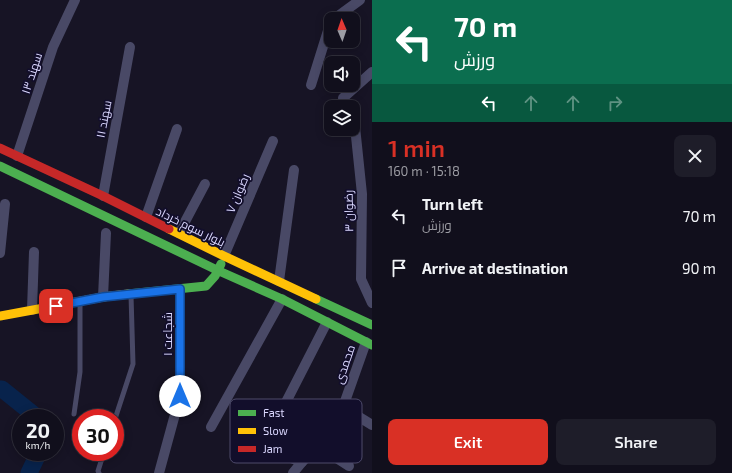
<!DOCTYPE html>
<html lang="en">
<head>
<meta charset="utf-8">
<style>
  body { margin:0; font-family:"Exo 2",Cairo,sans-serif; background:#1e1d29; color:#f1f3f6; height:100vh; display:flex; flex-direction:column; font-size:15px; white-space:nowrap }
  * { box-sizing:border-box; margin:0 }
  p { font-size:13px; color:#9c9ca3 }
  .icon { flex:none; width:22px; height:22px; fill:none; stroke:currentColor; stroke-width:2; stroke-linecap:round; stroke-linejoin:round }
  .map { position:relative; flex:1; overflow:hidden }
  .panel { display:flex; flex-direction:column; background:#110f1c; width:360px }
  .panel>* { flex:none }
  .banner { background:#0b6e4f; color:#fff; overflow:hidden }
  .needle { width:26px; rotate:358deg }
  .buttons { position:absolute; left:324px; top:12px; display:grid; gap:8px }
  .buttons a { display:grid; place-items:center; width:36px; height:36px; border-radius:8px; background:#110f1c; box-shadow:0 2px 10px #0003,0 0 0 1px #302f3b; font-size:20px }
  .speed { position:absolute; left:12px; top:409px; display:flex; gap:8px; font-size:20px; font-weight:700; text-align:center }
  .speed>* { display:grid; place-content:center; width:52px; height:52px; border-radius:50%; background:#110f1c; box-shadow:0 2px 10px #0003,0 0 0 1px #302f3b; line-height:1 }
  .speed small { font-size:10px; font-weight:400 }
  .speed .limit { border:6px solid #d22; background:#fff; color:#111 }
  .pin { position:absolute; display:grid; place-items:center; width:34px; height:34px; color:#fff; margin:-17px; border-radius:8px; box-shadow:0 2px 6px #0006 }
  .me { position:absolute; width:44px; margin:-22px; rotate:0deg; stroke-linejoin:round; filter:drop-shadow(0 0 3px #0008) }
  .turn { display:flex; align-items:center; gap:14px; height:84px; padding:0 16px; font-size:18px }
  .turn .icon { width:52px; height:52px; stroke-width:2.5 }
  .turn b { display:block; font-size:28px; line-height:34px }
  .lanes { display:flex; align-items:center; height:38px; padding:0 16px; background:#0003; justify-content:center; gap:20px; direction:ltr }
  .lanes .off { opacity:.35 }
  .round { display:grid; place-items:center; flex:none; width:42px; height:42px; border-radius:8px; background:#1e1d29 }
  .head { display:flex; align-items:center; justify-content:space-between; height:68px; padding:0 16px }
  h1 { font-size:24px; font-weight:600; line-height:30px; color:#d93025 }
  .primary-button { display:flex; gap:8px; margin-top:auto; padding:8px 16px }
  .primary-button a { flex:1; height:46px; border-radius:8px; background:#d93025; color:#fff; font-size:16px; font-weight:600; line-height:46px; text-align:center }
  .primary-button a+a { background:#1e1d29; color:#f1f3f6 }
  ul { padding:0; list-style:none }
  li { display:flex; align-items:center; gap:12px; height:52px; padding:0 16px }
  li div { flex:1 }
  li b { display:block; font-size:15px }
  li em { font-style:normal }
  main { display:flex; flex:1; min-height:0 }
  .map>svg:first-child { display:block }
</style>
</head>
<body>
<main>
<div class="map">
<svg width="372" height="473" viewBox="0 0 372 473">
  <rect width="100%" height="100%" fill="#171425"/>
  <g fill="none" stroke-linecap="round" stroke-linejoin="round">
    <g stroke="#08234c" stroke-width="17">
      <path d="M0,389h2l36,29"/>
      <path d="M29,473l10,-21"/>
    </g>
    <g stroke="#494966" stroke-width="5">
      <path d="M74,414l6,-42v-70"/>
      <path d="M115,419l18,-55 -2,-69"/>
      <path d="M99,473l-1,-2 6,-19"/>
    </g>
    <g stroke="#494966" stroke-width="10">
      <path d="M334,19l26,-19"/>
      <path d="M311,85l20,-64"/>
      <path d="M343,98l29,-26"/>
      <path d="M354,117l8,77 -1,85 11,24"/>
      <path d="M17,156l36,-109 22,-47"/>
      <path d="M103,196l27,-149"/>
      <path d="M146,217l31,-88"/>
      <path d="M179,233l26,-49"/>
      <path d="M0,253l5,-49"/>
      <path d="M224,256l49,-115"/>
      <path d="M279,281l15,-111"/>
      <path d="M103,297l3,-64"/>
      <path d="M32,310l2,-58"/>
      <path d="M343,407l29,18"/>
      <path d="M211,427l71,-128"/>
      <path d="M239,439l63,23"/>
      <path d="M318,446l31,20"/>
      <path d="M263,447l64,-125"/>
      <path d="M159,473l21,-77v-107"/>
      <path d="M293,473l9,-11 16,-16 25,-39 23,-65"/>
    </g>
    <g stroke="#4caf50" stroke-width="9">
      <path d="M0,166l219,105 63,28 90,46"/>
      <path d="M128,294l78,-8 9,-10 6,-12"/>
      <path d="M316,299l56,26"/>
    </g>
    <g stroke="#ffc107" stroke-width="9">
      <path d="M169,229l55,27 92,43"/>
      <path d="M0,316l103,-19 25,-3"/>
    </g>
    <path stroke="#c62828" stroke-width="9" d="M0,148l103,48 66,33"/>
  </g>
  <g fill="none" stroke-linecap="round" stroke-linejoin="round">
    <defs>
      <path id="route" d="M56,306l47,-9 77,-8v107"/>
    </defs>
    <use href="#route" stroke="#114b97" stroke-width="10"/>
    <use href="#route" stroke="#1a73e8" stroke-width="7"/>
  </g>
  <g text-anchor="middle" dominant-baseline="central" stroke-width="3.5" stroke-linejoin="round" paint-order="stroke">
    <g font-size="12" fill="#dbd8ff" stroke="#120e2b">
      <text transform="translate(31 73) rotate(-72)">سهند ۱۳</text>
      <text transform="translate(103 119) rotate(-79)">سهند ۱۱</text>
      <text transform="translate(237 193) rotate(-67)">رضوان ۷</text>
      <text transform="translate(348 211) rotate(-91)">رضوان ۳</text>
      <text transform="translate(191 226) rotate(26)">بلوار سوم خرداد</text>
      <text transform="translate(167 334) rotate(-90)">شجاعت ۱</text>
      <text transform="translate(344 364) rotate(-71)">محمدی</text>
    </g>
  </g>
  <rect x="230" y="399" width="132" height="64" rx="6" fill="#120e2b" stroke="#4e4b6b" stroke-width="1"/>
  <rect x="238" y="410" width="18" height="6" fill="#4caf50"/>
  <rect x="238" y="428" width="18" height="6" fill="#ffc107"/>
  <rect x="238" y="446" width="18" height="6" fill="#c62828"/>
  <g font-size="11" fill="#dbd8ff">
    <text x="263" y="417">Fast</text>
    <text x="263" y="435">Slow</text>
    <text x="263" y="453">Jam</text>
  </g>
</svg>
<div class="buttons">
<a><svg class="needle" viewBox="-14 -14 28 28"><path d="M0-13l5 13h-10z" fill="#e53935"/><path d="M0 13l5-13h-10z" fill="#9c9ca3"/></svg></a>
<a><svg class="icon" aria-label="sound" viewBox="0 0 24 24"><path d="M4 9h4l5-4v14l-5-4H4zM17 9q2 3 0 6"/></svg></a>
<a><svg class="icon" aria-label="layers" viewBox="0 0 24 24"><path d="M12 4l9 5-9 5-9-5zM3 14l9 5 9-5"/></svg></a>
</div>
<div class="speed"><div>20<small>km/h</small></div><div class="limit">30</div></div>
<div class="pin" style="left:56px;top:306px;background:#d93025"><svg class="icon" aria-label="arrive" viewBox="0 0 24 24"><path d="M6 21V4h12l-3 4 3 4H6"/></svg></div>
<svg class="me" style="left:180px;top:396px" viewBox="-20 -20 40 40"><circle r="19" fill="#fff"/><path d="M0-13L10 11 0 6-10 11z" fill="#1a73e8"/></svg>
</div>
<section class="panel">
<div class="banner">
<div class="turn"><svg class="icon" aria-label="left" viewBox="0 0 24 24"><path d="M17 20v-9H6M10 6l-5 5 5 5"/></svg><div><b>70 m</b>ورزش</div></div>
<div class="lanes"><svg class="icon" aria-label="left" viewBox="0 0 24 24"><path d="M17 20v-9H6M10 6l-5 5 5 5"/></svg><svg class="icon off" aria-label="ahead" viewBox="0 0 24 24"><path d="M12 20V5M6 11l6-6 6 6"/></svg><svg class="icon off" aria-label="ahead" viewBox="0 0 24 24"><path d="M12 20V5M6 11l6-6 6 6"/></svg><svg class="icon off" aria-label="right" viewBox="0 0 24 24"><path d="M7 20v-9h11M14 6l5 5-5 5"/></svg></div>
</div>
<div class="head"><div><h1>1 min</h1><p>160 m · 15:18</p></div><a class="round"><svg class="icon" aria-label="close" viewBox="0 0 24 24"><path d="M6 6l12 12M18 6L6 18"/></svg></a></div>
<ul>
<li><svg class="icon" aria-label="left" viewBox="0 0 24 24"><path d="M17 20v-9H6M10 6l-5 5 5 5"/></svg><div><b>Turn left</b><p>ورزش</p></div><em>70 m</em></li>
<li><svg class="icon" aria-label="arrive" viewBox="0 0 24 24"><path d="M6 21V4h12l-3 4 3 4H6"/></svg><div><b>Arrive at destination</b></div><em>90 m</em></li>
</ul>
<div class="primary-button"><a>Exit</a><a>Share</a></div>
</section>
</main>
</body>
</html>
